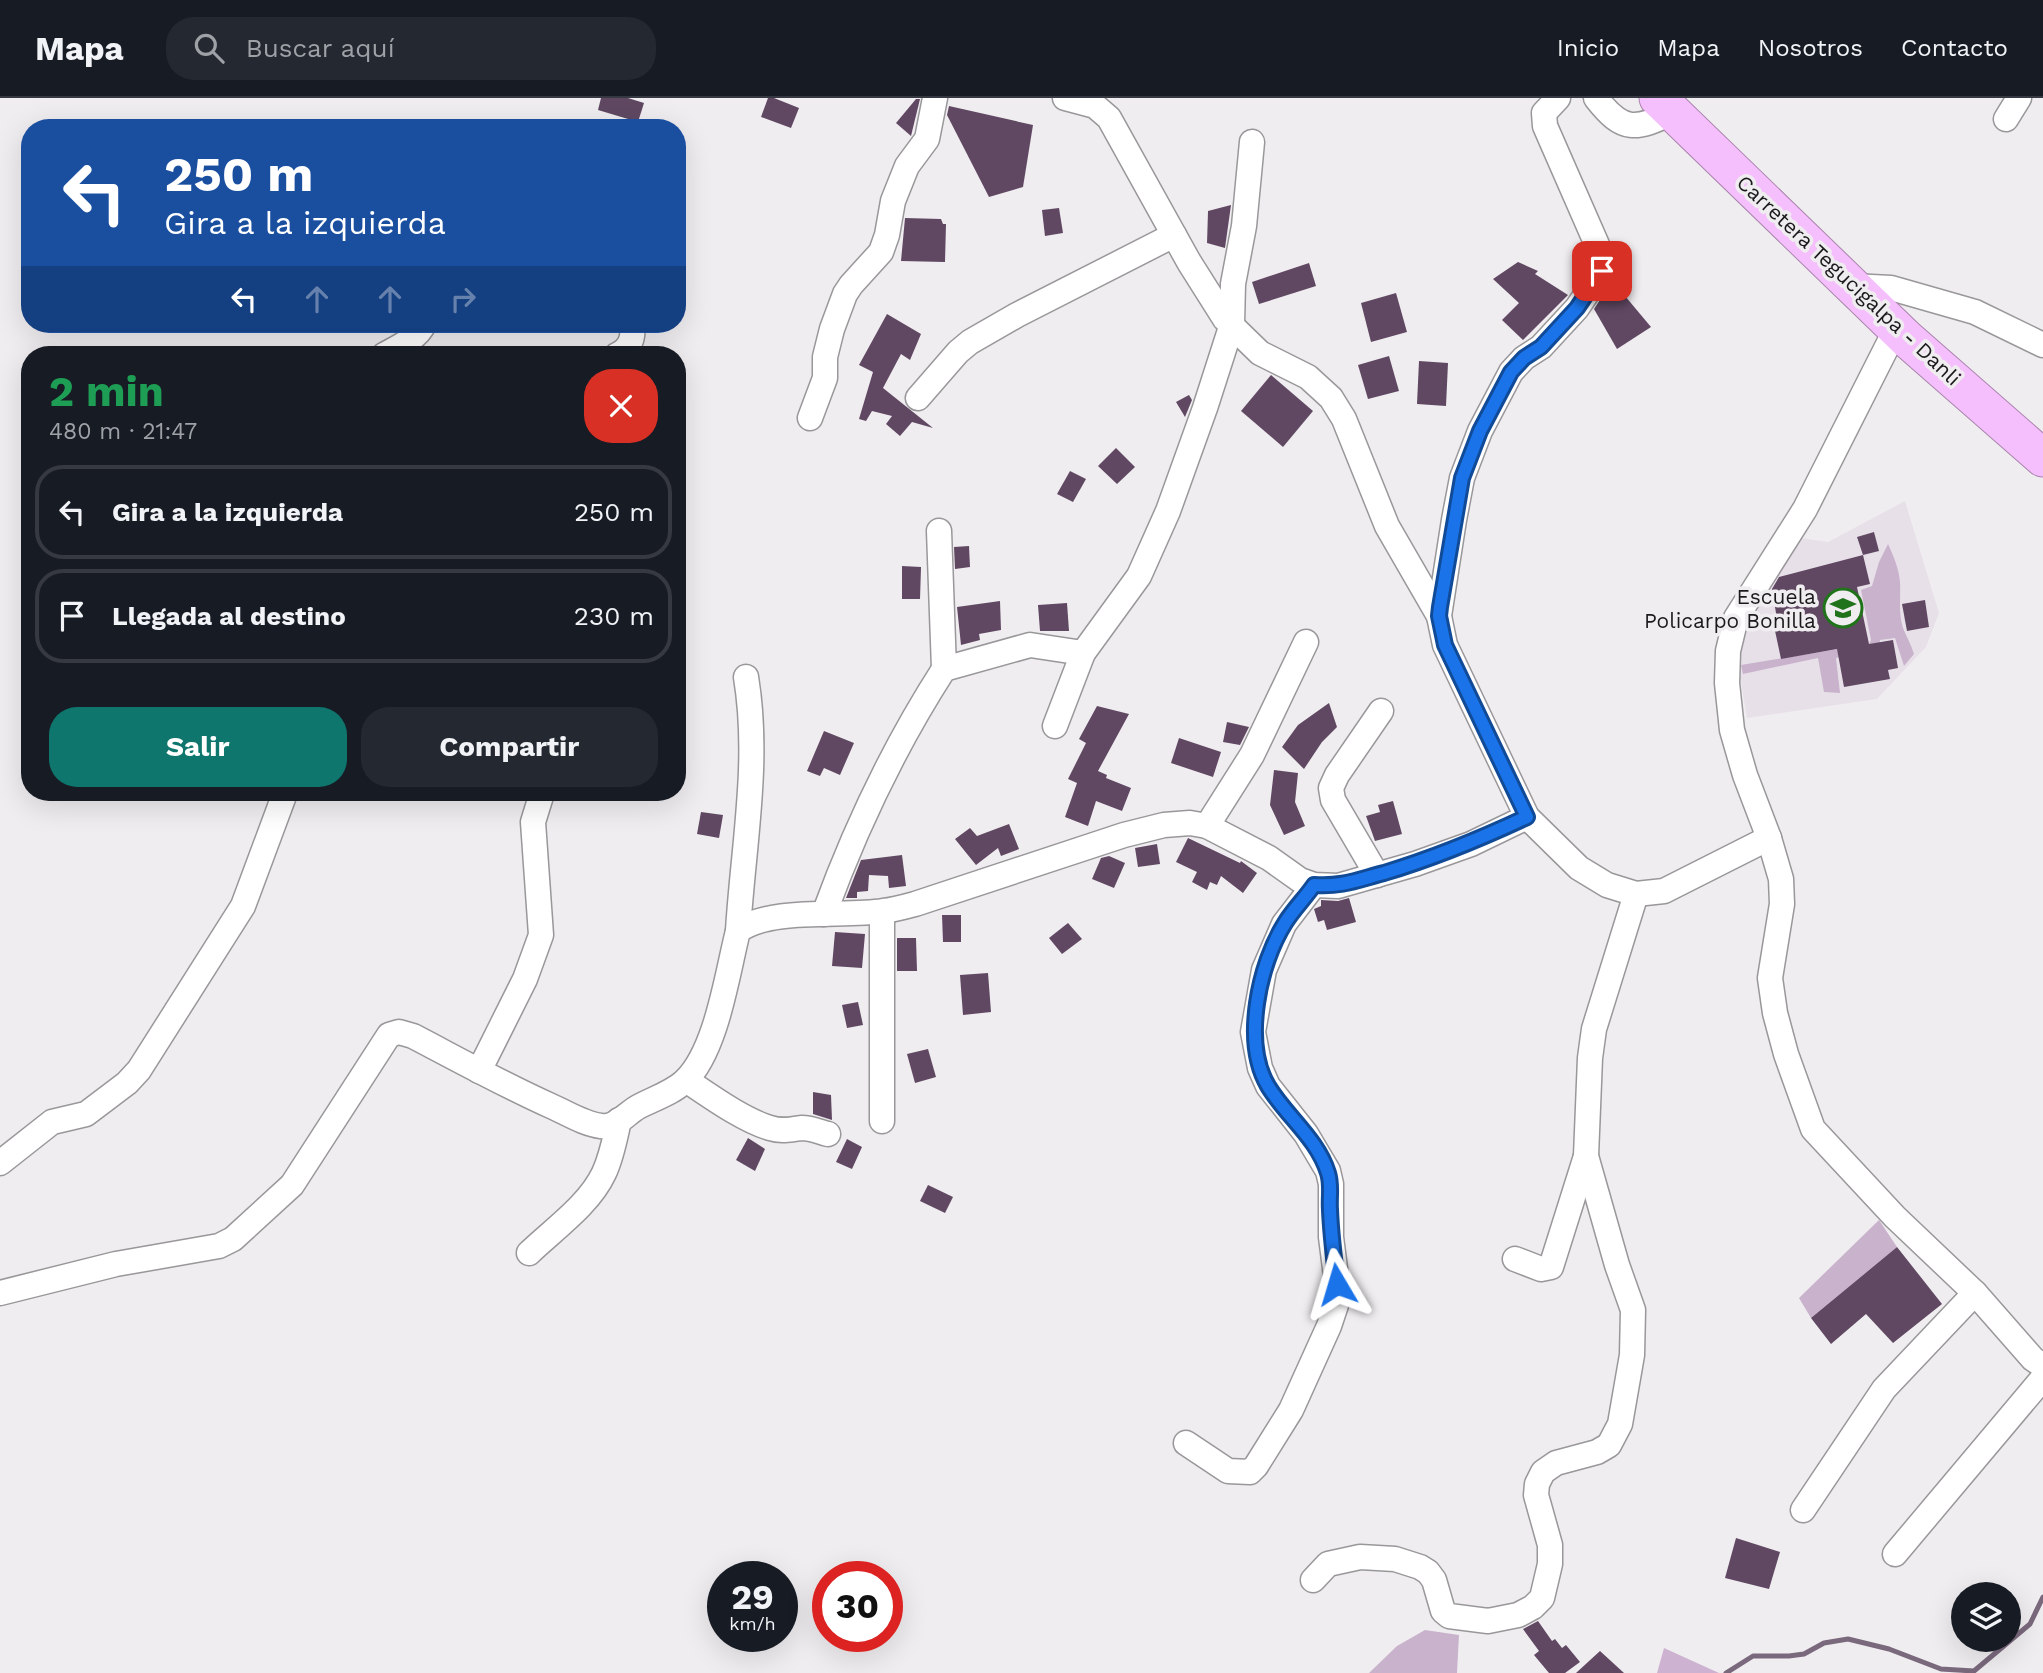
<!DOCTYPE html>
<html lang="es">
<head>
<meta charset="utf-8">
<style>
  body { margin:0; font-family:"Work Sans",sans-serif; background:#242831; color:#f1f3f6; height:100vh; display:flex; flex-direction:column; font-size:26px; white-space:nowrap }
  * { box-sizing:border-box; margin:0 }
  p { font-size:23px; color:#9ea1a6 }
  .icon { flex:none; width:38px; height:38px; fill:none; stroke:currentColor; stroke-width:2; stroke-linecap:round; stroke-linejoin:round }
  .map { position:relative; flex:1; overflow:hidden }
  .sheet { position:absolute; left:21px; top:248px; width:665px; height:455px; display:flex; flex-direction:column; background:#171b24; border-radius:28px; box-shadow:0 7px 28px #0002 }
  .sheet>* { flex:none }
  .banner { position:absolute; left:21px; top:21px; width:665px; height:214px; border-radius:28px; box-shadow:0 7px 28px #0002; background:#1a4fa0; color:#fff; overflow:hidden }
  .tools { position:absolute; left:1951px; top:1484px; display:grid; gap:14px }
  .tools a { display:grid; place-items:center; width:70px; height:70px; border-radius:50%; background:#171b24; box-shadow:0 7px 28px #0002; font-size:35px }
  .speed { position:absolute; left:707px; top:1463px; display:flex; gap:14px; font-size:35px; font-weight:700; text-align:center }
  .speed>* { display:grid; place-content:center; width:91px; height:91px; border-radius:50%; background:#171b24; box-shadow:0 7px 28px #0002; line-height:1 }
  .speed small { font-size:18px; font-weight:400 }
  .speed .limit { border:10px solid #d22; background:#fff; color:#111 }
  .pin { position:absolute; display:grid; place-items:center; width:60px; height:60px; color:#fff; margin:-30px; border-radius:14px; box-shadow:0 4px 10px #0006 }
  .me { position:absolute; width:77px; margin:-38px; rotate:353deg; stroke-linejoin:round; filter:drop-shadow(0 0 5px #0008) }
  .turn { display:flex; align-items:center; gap:24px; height:147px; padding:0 28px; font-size:32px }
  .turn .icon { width:91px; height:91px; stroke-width:2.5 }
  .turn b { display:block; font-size:49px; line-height:60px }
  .lanes { display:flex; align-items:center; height:66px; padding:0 28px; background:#0003; justify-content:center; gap:35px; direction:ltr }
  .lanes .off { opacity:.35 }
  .round { display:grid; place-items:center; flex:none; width:74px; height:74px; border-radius:28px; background:#242831 }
  .headline { display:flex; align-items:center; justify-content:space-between; height:119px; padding:0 28px }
  h1 { font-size:42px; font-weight:700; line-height:52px; color:#1e9e55 }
  .button { display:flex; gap:14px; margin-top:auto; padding:14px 28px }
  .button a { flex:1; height:80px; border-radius:28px; background:#0f766e; color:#fff; font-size:28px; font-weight:700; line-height:80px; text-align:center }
  .button a+a { background:#242831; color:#f1f3f6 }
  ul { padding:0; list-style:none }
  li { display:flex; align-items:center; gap:21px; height:94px; margin:0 14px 10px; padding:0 14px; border:4px solid #363941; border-radius:28px }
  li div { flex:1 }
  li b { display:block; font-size:26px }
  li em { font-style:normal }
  header { display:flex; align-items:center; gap:42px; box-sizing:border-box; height:98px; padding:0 35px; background:#171b24; border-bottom:2px solid #363941 }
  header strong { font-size:33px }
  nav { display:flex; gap:38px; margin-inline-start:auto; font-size:24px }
  .search { width:490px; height:63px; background:#242831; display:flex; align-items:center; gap:18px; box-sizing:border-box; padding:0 24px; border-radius:28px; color:#9ea1a6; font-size:26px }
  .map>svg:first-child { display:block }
</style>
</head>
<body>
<header>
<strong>Mapa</strong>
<div class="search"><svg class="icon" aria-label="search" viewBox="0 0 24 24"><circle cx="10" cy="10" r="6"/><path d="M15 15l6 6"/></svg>Buscar aquí</div>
<nav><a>Inicio</a><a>Mapa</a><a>Nosotros</a><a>Contacto</a></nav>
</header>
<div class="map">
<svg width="2043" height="1575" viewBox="0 0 2043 1575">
  <rect width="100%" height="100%" fill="#f0edf0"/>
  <path fill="#e8e0e9" d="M1905,403l34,112 -13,34 -49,52 -130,19 -13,-77 61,-104 33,5z"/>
  <g fill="#c9b2cc">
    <path d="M1888,446c6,13 11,25 12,38 1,16 -2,30 3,46 3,8 8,16 11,26l-10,12 -9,-28 -15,2 -1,8 -43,10 4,35 -16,-1 -6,-34 -75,16 -2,-9 128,-21 2,-4 -10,-50 11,-4 7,-24z"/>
    <path d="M1879,1122l18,27 -86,71 -12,-20z"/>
    <path d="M1425,1532l34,5 -2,38h-88l28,-27z"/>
  </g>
  <path fill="#cdb2d1" d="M1664,1550l55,25h-62z"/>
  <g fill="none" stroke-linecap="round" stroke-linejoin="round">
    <path stroke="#7a687d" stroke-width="5" d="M1726,1575l27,-17h36l15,-2 20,-11 24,-4 41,10 52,20 33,2 56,-47 13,-27"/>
  </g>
  <g fill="#604863">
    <path d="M601,0h27l16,5 -6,19 -40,-12z"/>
    <path d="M768,0h6l25,10 -8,20 -30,-11z"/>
    <path d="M916,1h4l-9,37 -15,-13z"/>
    <path d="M949,8l84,19 -10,62 -34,10 -42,-82z"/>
    <path d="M1231,107l-6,43 -18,-5 1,-32z"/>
    <path d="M1059,110l4,25 -18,3 -3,-26z"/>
    <path d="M905,120l36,1 2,5h3l-1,38 -44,-1z"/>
    <path d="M1518,164l20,9 -3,3 33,21 -45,45 -21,-20 17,-17 -26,-24z"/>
    <path d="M1309,165l7,23 -57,18 -7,-22z"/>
    <path d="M1615,186l36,43 -34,22 -23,-40 12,-18z"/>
    <path d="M1396,195l11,39 -36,10 -10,-39z"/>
    <path d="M887,216l34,20 -11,26 -9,-6 -18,34 50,40 -21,-6 -12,14 -14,-12 6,-8 -20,-5 -6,10 -7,-2 14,-47 -14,-7z"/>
    <path d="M1389,258l10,35 -31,8 -10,-34z"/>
    <path d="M1419,263l29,2 -2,43 -29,-2z"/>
    <path d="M1271,277l42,36 -30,36 -42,-36z"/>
    <path d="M1189,297l3,5 -7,17 -9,-15z"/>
    <path d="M1116,350l19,19 -18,17 -19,-18z"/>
    <path d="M1070,373l16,8 -13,23 -16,-8z"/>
    <path d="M1874,434l5,19 -16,4 -6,-18z"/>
    <path d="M969,448l1,21 -15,2 -1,-22z"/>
    <path d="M1863,457l7,29 -13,3 12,57 24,-4 5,28 -10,2 2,9 -46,8 -7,-38 -56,10 -7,-33 4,-1 -6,-36 7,-12z"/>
    <path d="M902,468l19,1 -1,32h-18z"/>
    <path d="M1925,502l4,27 -22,4 -5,-27z"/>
    <path d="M1000,503l1,29 -22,4 1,6 -19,5 -4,-38z"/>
    <path d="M1067,505l2,28h-29l-2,-26z"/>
    <path d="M1329,605l8,24 -15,15 -18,27 -22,-22 16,-22z"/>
    <path d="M1097,608l32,8 -31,57 9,4 -1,3 25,10 -9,23 -26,-10 -8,25 -23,-9 12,-34 -9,-4 18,-36 -7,-4z"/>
    <path d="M1227,624l22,5 -9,18 -17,-3z"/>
    <path d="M824,633l30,12 -14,32 -16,-7 -4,8 -13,-5z"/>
    <path d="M1179,640l42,14 -8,25 -42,-14z"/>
    <path d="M1274,672l24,3 -3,29 10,24 -21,9 -14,-30z"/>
    <path d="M1393,703l9,33 -27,7 -9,-25 14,-4 -2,-7z"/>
    <path d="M701,714l22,3 -4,23 -22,-4z"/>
    <path d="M1009,726l10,25 -18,7 -3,-8 -22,17 -21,-26 15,-11 7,8z"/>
    <path d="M1188,740l52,25 1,-2 16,12 -14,20 -22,-17 -4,9 -7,-3 -3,8 -15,-8 5,-10 -21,-10z"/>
    <path d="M1157,746l3,20 -22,3 -3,-19z"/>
    <path d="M902,757l4,31 -17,2 -1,-12 -19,-1 -1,16 -11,1v6h-11l15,-38z"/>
    <path d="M1109,758l16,7 -11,25 -22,-9 9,-21z"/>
    <path d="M1349,800l7,24 -29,8 -3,-10 -6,2 -4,-13 7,-3v-6l17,1z"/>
    <path d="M942,817h19v27h-18z"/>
    <path d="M1068,825l14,16 -20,15 -13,-16z"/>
    <path d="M835,834l30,2 -3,34 -30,-2z"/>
    <path d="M897,840h19l1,33h-20z"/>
    <path d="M988,875l3,39 -28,3 -3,-40z"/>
    <path d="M858,904l5,23 -16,3 -5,-23z"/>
    <path d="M928,951l8,28 -21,6 -8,-29z"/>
    <path d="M813,994l18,3 1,25 -19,-6z"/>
    <path d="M748,1040l17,11 -10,22 -19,-11z"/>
    <path d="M847,1041l15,8 -10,22 -16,-7z"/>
    <path d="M928,1087l25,12 -8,16 -25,-12z"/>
    <path d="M1897,1149l45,57 -49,39 -27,-29 -35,30 -20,-26z"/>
    <path d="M1736,1440l44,14 -11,37 -44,-11z"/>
    <path d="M1538,1523l14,20 3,-2 7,9 4,-3 14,17 -15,11h-16l-15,-18 5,-4 -16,-22z"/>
    <path d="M1600,1553l24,22h-48z"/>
  </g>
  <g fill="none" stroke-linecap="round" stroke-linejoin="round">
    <defs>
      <g id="minor">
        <path d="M1065,0l30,8 14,12 80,144 36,57 35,34 48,24 23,21 13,21 43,107 52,90"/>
        <path d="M1558,0l-14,15 1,13 60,137 -3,8 -25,37 -36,39 -17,11 -13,14 -31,59 -18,47 -8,42 -15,96 6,29 82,172 52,51 28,17 29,9 28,-3 105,-53"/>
        <path d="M1596,0c27,35 40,32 77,14"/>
        <path d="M2006,21l13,-21"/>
        <path d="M1852,188l39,2 84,24 68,33"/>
        <path d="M1896,231l-91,180 -69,109 -8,33 -1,32 5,47 13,45 24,63 12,41 1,25 -12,74 5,35 11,41 27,75 82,88 80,76 58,66 10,7"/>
        <path d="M384,257c14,-8 33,-16 40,-31"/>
        <path d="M617,257c13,-6 17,-17 15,-31"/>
        <path d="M918,300l40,-46 12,-10 47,-27 157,-80"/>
        <path d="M810,320l15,-40v-21l7,-28 13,-35 6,-9 30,-33 6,-17 6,-34 14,-35 20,-27 8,-41"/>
        <path d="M939,433l5,138"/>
        <path d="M1055,628l28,-73 56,-77 29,-65 37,-103 27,-84 1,-40 11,-58 8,-84"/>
        <path d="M1207,728l45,-71 54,-113"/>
        <path d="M1377,777l-44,-75 -2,-12 6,-13 44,-64"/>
        <path d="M824,816c31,-85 71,-169 120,-245l86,-24 53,8"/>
        <path d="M738,833c5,-84 22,-169 8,-254"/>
        <path d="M479,973l46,-92 16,-44 -8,-113 9,-29"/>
        <path d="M686,982c24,16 57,40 84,48 13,4 20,1 32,0 9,0 18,4 26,6"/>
        <path d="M882,1023v-209"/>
        <path d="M0,1065l52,-41 34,-8 41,-31 12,-13 104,-164 42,-113"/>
        <path d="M529,1155c25,-24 60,-48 75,-80 8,-17 11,-35 15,-53"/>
        <path d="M1515,1161l26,10 10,-2 35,-111"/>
        <path d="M0,1195l116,-29 103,-18 14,-7 59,-54 97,-150 10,-3 14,4c46,24 91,49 138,70 16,7 33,18 50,20 14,3 26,-13 37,-19 15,-8 34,-14 47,-26 32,-31 42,-107 53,-150 31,-24 106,-14 145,-20 10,-1 21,-4 32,-7l209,-69 40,-10 26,-2 17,3 62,32 31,22 14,5 24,1 77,-22 56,-20 56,-27"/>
        <path d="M1186,1345l42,28 22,1 6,-6 35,-56 38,-84 7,-21 1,-21 -6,-47v-53l-3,-13 -22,-37 -38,-48 -8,-18 -7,-36 11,-62 20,-46 30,-39"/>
        <path d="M1803,1412l81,-121 91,-96"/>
        <path d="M1895,1456l148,-176"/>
        <path d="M1313,1482l15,-16 32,-7 35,2 25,8 8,5 6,8 9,31 6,5 39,5 30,-6 15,-8 9,-9 8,-34v-19l-14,-50 1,-11 6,-12 13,-9 41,-11 12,-7 11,-21 12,-69 1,-45 -16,-45 -31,-109 4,-98 4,-29 42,-135"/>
      </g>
      <path id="highway" d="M1658,0l249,241 136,119"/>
    </defs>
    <use href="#minor" stroke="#99979a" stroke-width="27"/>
    <use href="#highway" stroke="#a985ad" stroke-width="39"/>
    <use href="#minor" stroke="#fff" stroke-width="24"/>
    <use href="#highway" stroke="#f5befc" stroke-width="37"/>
  </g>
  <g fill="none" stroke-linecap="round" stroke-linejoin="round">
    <defs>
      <path id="route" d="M1337,1186c-3,-25 -6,-49 -7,-74 -1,-13 2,-25 -2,-37 -11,-35 -42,-57 -60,-87 -26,-44 -9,-122 17,-163 8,-13 20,-25 29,-38 28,2 43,-5 70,-12 50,-15 96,-34 143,-56l-82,-172 -6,-29 1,-9 22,-129 18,-47 31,-59 13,-14 17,-11 36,-39 25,-37"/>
    </defs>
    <use href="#route" stroke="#114b97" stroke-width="18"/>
    <use href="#route" stroke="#1a73e8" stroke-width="12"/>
  </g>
  <defs>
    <symbol id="school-ring" viewBox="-11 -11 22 22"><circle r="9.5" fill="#f0edf0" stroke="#21731b" stroke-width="1.5"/><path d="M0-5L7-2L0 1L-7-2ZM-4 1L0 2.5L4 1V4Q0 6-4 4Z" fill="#21731b"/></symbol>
  </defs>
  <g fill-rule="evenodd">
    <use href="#school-ring" x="1821" y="488" width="44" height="44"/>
  </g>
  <g text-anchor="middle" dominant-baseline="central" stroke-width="7" stroke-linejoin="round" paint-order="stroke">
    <g font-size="21" fill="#1b1a1b" stroke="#f0edf0">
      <text transform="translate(1849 182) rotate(43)">Carretera Tegucigalpa - Danli</text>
    </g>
    <g font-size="21" fill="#1b1a1b" stroke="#f0edf0" text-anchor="end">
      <text x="1816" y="498">Escuela<tspan x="1816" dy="24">Policarpo Bonilla</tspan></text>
    </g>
  </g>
</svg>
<div class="tools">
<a><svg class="icon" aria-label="layers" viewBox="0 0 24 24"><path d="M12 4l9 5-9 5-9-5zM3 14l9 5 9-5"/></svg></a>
</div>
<div class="speed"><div>29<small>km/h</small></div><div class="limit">30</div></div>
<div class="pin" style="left:1602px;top:173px;background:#d93025"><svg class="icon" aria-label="arrive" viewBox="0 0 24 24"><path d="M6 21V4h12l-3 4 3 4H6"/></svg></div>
<svg class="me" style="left:1337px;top:1186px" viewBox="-20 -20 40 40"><path d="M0-17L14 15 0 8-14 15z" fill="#1a73e8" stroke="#fff" stroke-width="4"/></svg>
<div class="banner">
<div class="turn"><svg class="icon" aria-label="left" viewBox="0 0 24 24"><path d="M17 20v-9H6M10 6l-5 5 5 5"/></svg><div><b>250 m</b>Gira a la izquierda</div></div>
<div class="lanes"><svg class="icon" aria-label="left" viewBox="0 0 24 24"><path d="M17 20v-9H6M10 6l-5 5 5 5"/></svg><svg class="icon off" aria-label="ahead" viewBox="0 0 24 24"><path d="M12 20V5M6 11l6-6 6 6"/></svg><svg class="icon off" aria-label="ahead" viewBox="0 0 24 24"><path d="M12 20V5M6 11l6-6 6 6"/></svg><svg class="icon off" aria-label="right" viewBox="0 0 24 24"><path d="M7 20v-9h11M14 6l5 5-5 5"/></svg></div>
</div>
<section class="sheet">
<div class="headline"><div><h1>2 min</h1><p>480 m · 21:47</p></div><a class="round" style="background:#d93025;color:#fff"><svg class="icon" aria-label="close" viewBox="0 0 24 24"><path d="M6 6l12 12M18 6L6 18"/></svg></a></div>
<ul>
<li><svg class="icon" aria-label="left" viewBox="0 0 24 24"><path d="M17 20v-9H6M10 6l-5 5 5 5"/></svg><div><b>Gira a la izquierda</b></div><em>250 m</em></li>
<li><svg class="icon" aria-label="arrive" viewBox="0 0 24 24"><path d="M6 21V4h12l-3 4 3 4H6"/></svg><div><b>Llegada al destino</b></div><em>230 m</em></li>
</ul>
<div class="button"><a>Salir</a><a>Compartir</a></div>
</section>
</div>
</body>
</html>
